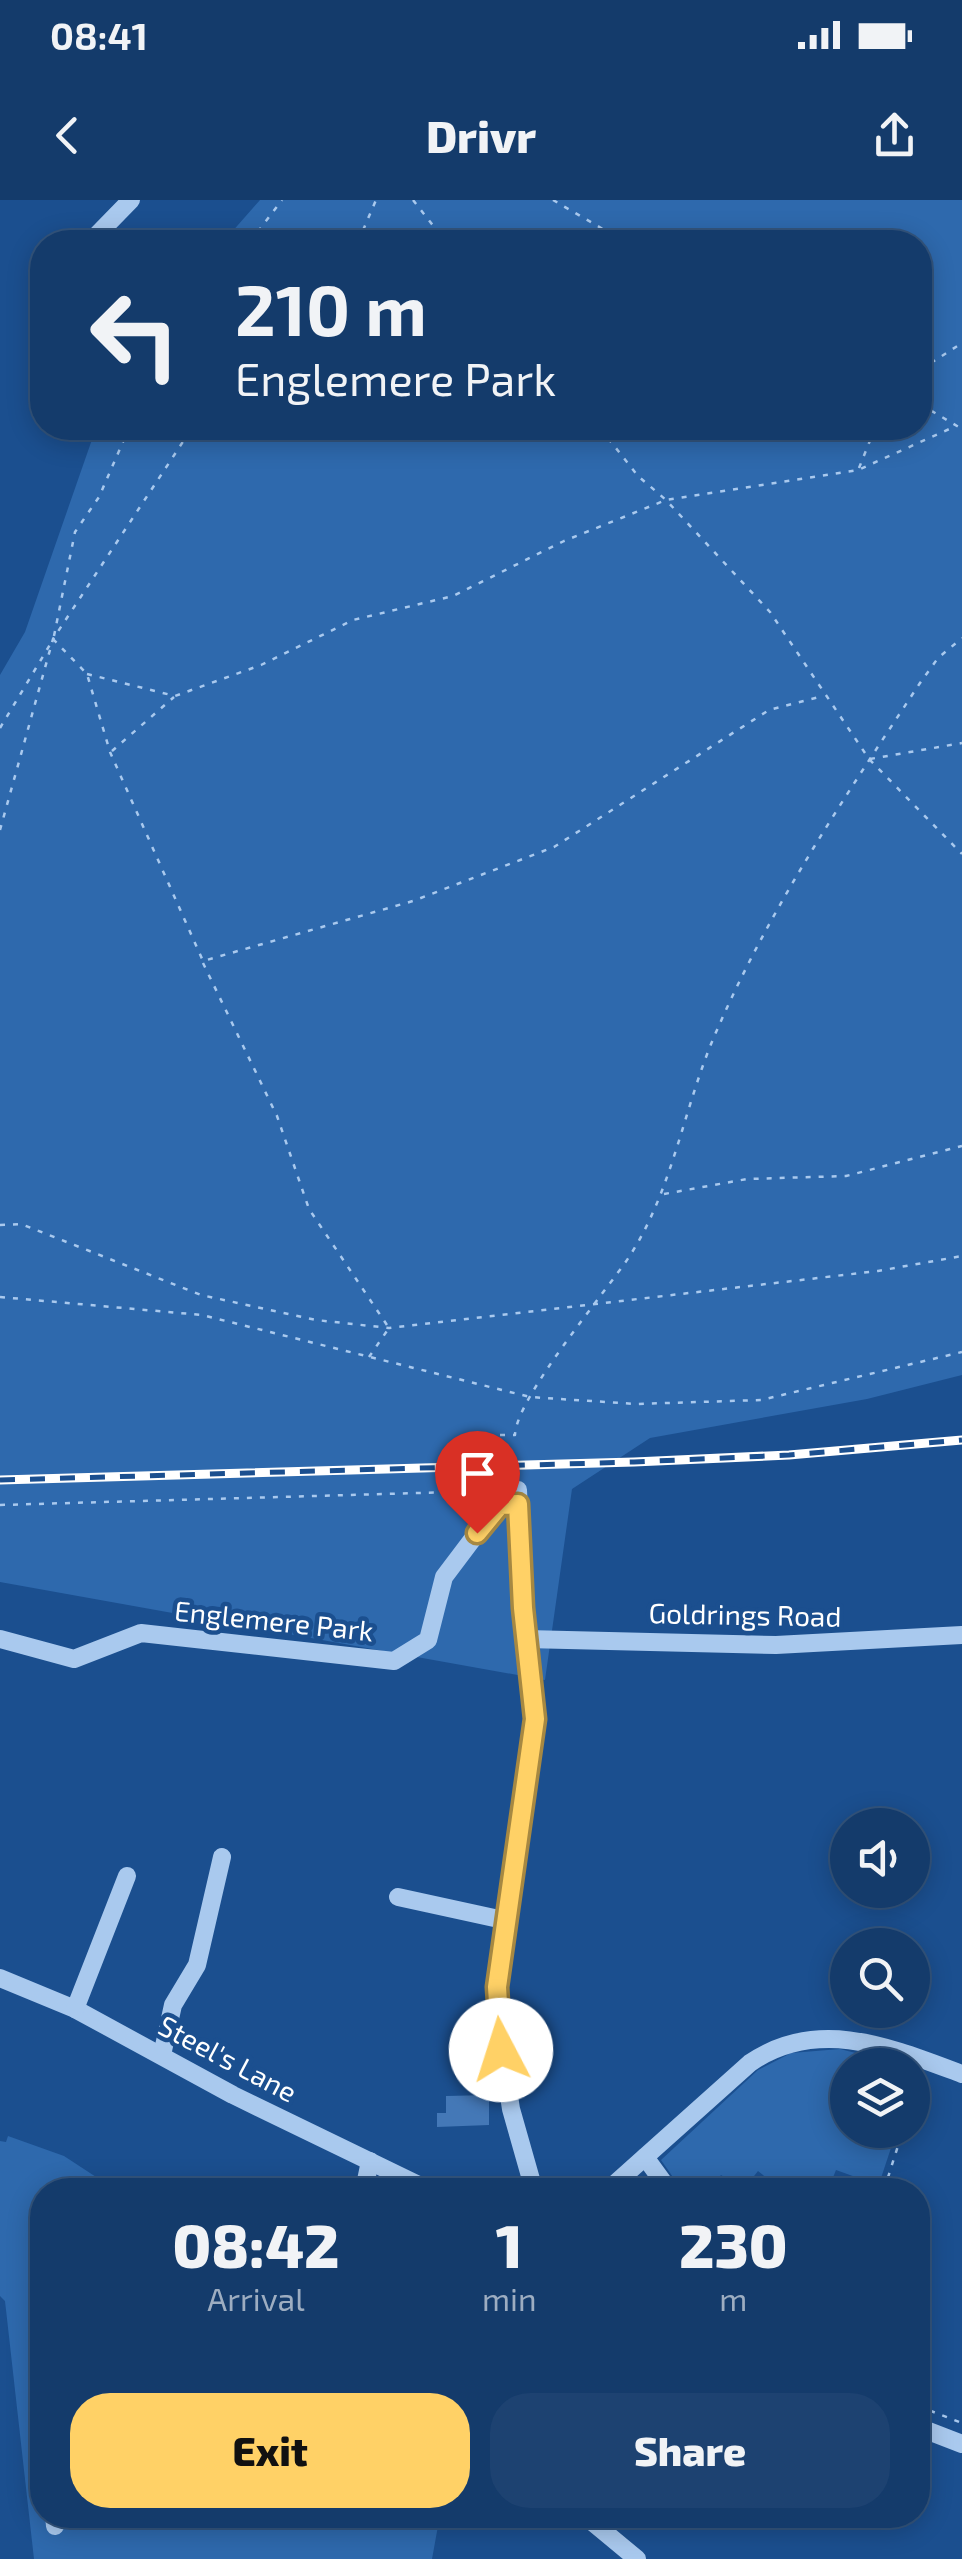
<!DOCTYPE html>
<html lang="en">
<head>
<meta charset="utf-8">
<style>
  body { margin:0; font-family:"Exo 2",sans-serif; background:#1d4271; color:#f1f3f6; height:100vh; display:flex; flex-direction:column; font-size:38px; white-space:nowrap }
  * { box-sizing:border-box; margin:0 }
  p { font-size:32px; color:#9dadc1 }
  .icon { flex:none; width:55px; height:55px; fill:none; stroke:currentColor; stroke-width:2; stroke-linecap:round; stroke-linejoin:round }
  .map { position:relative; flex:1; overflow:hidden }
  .sheet { position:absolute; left:30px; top:1978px; width:900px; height:350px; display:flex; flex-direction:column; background:#143b6b; border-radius:40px; box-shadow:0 5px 25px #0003,0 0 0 2px #33557e }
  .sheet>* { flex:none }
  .top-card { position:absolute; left:30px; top:30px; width:902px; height:210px; border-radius:40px; box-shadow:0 5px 25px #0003,0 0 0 2px #33557e; background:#143b6b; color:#f1f3f6; overflow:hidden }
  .fabs { position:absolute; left:830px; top:1608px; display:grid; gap:20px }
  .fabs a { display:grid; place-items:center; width:100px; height:100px; border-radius:50%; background:#143b6b; box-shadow:0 5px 25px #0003,0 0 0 2px #33557e; font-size:50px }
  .pin { position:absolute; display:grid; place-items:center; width:85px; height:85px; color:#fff; margin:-102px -42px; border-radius:50% 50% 50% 0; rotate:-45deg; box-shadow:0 0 10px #0007 }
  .pin .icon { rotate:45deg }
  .me { position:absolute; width:110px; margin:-55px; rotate:355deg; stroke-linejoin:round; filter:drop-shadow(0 0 8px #0008) }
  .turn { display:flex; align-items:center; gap:35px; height:210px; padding:0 40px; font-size:45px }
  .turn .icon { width:130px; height:130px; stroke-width:2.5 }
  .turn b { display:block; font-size:70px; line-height:85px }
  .eta { display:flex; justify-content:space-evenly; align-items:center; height:170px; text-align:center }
  .eta b { font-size:60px; font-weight:800; line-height:70px }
  .action { display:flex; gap:20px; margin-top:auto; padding:20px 40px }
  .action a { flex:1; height:115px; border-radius:40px; background:#ffd166; color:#111; font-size:40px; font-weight:800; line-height:115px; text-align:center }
  .action a+a { background:#1d4271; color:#f1f3f6 }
  .status { display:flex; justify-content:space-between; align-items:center; height:70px; padding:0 50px; background:#143b6b; direction:ltr }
  .status svg { height:28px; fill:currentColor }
  header { display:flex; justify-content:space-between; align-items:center; height:130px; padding:0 40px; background:#143b6b; font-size:45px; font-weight:800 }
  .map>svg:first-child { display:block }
</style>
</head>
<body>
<div class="status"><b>08:41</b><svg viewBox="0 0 49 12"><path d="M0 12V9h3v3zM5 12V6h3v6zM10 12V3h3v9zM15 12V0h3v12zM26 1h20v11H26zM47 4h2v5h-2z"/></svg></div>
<header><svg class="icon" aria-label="back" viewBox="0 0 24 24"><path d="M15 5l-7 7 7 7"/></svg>Drivr<svg class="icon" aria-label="share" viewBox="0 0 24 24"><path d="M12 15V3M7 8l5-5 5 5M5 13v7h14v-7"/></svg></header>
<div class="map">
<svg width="962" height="2359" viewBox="0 0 962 2359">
  <rect width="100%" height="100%" fill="#1b4f8f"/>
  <g fill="#2e69ad">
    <path d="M260,0h702v1175l-95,24 -217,39 -78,51 -27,191 -545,-98v-907l25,-43 71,-204h824v-186h-697z"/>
    <path d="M840,1849l63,16h-55v65h49l-17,51 -5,3 -39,-14 -8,20h-46l-24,-19 -15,19 -22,-15 -12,15 -14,-6 -13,6 -21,-30 97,-90 33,-17z"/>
    <path d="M8,1936l56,20 52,34h-74v325h398l-8,44h-398l-29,-258 -5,-5v-155l6,1z"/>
  </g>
  <path fill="#4478b7" d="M489,1895v30l-52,2v-14h9v-17z"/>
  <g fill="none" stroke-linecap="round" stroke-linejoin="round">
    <g stroke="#a9c9ee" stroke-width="2.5" stroke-dasharray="5 8" stroke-linecap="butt">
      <path d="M413,0l33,42"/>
      <path d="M553,0l72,42"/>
      <path d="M250,42l32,-42"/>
      <path d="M358,42l18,-42"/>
      <path d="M920,170l42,-27"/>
      <path d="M920,204l42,25"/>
      <path d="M600,228l38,48 28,24 104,112 99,147 93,95"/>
      <path d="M859,268l16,-40"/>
      <path d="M54,436l21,-104 24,-35 30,-69"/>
      <path d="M53,439l34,35 23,78 93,209 210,-60 141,-54 215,-137 54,-14"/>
      <path d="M87,474l88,22 86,-31 92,-45 100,-24 111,-55 102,-41 192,-30 98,-44"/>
      <path d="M0,528l51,-85"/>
      <path d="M112,551l62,-54"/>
      <path d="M870,559l92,-16"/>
      <path d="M0,630l53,-191 139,-211"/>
      <path d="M203,763l74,153 32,93 80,119 -20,29"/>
      <path d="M664,994l83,-15 99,-3 116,-30"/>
      <path d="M0,1025l21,-1 180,71 115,25 73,8 489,-57 84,-15"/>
      <path d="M0,1097l202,18 328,82 106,7 125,-4 201,-48"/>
      <path d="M495,1243v-8h20c1,-37 90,-142 114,-178 45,-69 55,-153 88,-227 54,-124 129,-235 203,-347l18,-25 24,-20"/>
      <path d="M0,1305l488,-14"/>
      <path d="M912,1904l10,-26"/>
      <path d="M884,1990l19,-60"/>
      <path d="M918,2206l44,17"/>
      <path d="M624,2326l8,-11"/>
    </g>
    <g stroke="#a9c9ee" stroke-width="18">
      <path d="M90,42l41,-42"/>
      <path d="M518,1290l5,118 12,111 -39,292 15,98 23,81"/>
      <path d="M0,1439l74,20 67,-26 253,28 34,-21 16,-63 49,-65 8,-7h18"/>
      <path d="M526,1439l250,6 186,-10"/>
      <path d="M398,1697l110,24"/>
      <path d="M0,1778l75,31 158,86 196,95"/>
      <path d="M75,1809l52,-133"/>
      <path d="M162,1855l11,-50 24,-40 25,-108"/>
      <path d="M645,1957l24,33"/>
      <path d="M364,1990l6,-29"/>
      <path d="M608,1990l142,-127c68,-47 142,-15 212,11"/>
      <path d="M918,2227l44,17"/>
      <path d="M54,2315l1,11"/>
      <path d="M584,2315l53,44"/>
    </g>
    <defs>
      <path id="rail" d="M0,1280l634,-18 155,-7 173,-15"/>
    </defs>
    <use href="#rail" stroke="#fff" stroke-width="9"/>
    <use href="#rail" stroke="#1b4f8f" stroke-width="5" stroke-dasharray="15" stroke-linecap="butt"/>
    <path stroke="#a9c9ee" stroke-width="2.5" stroke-dasharray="5 8" stroke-linecap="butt" d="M495,1243l1,32 19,-1v16"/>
  </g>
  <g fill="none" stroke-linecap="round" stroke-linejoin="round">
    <defs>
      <path id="route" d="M477,1333l23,-28 18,-1 5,104 12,111 -38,268 4,63"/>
    </defs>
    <use href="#route" stroke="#a68842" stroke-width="25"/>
    <use href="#route" stroke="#ffd166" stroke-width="18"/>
  </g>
  <g text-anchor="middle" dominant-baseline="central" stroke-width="9" stroke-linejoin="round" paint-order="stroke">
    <g font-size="28" fill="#fff" stroke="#1b4f8f">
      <text transform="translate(745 1414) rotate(1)">Goldrings Road</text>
      <text transform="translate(274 1420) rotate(6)">Englemere Park</text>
      <text transform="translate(228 1858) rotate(28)">Steel's Lane</text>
    </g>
  </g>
</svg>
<div class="fabs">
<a><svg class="icon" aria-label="sound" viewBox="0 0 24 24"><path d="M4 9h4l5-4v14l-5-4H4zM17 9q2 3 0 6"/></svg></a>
<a><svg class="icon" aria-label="search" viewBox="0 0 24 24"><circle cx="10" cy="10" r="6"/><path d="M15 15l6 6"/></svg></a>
<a><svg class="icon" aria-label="layers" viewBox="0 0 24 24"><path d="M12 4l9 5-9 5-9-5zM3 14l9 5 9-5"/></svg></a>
</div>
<div class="pin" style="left:477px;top:1333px;background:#d93025"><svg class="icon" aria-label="arrive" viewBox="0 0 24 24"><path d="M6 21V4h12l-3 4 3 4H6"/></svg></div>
<svg class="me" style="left:501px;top:1850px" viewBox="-20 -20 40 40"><circle r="19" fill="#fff"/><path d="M0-13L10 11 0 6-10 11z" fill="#ffd166"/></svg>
<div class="top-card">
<div class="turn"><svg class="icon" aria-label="left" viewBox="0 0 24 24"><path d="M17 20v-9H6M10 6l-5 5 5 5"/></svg><div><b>210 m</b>Englemere Park</div></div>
</div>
<section class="sheet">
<div class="eta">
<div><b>08:42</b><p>Arrival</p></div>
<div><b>1</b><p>min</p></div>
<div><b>230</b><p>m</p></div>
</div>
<div class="action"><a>Exit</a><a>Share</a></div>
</section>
</div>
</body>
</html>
